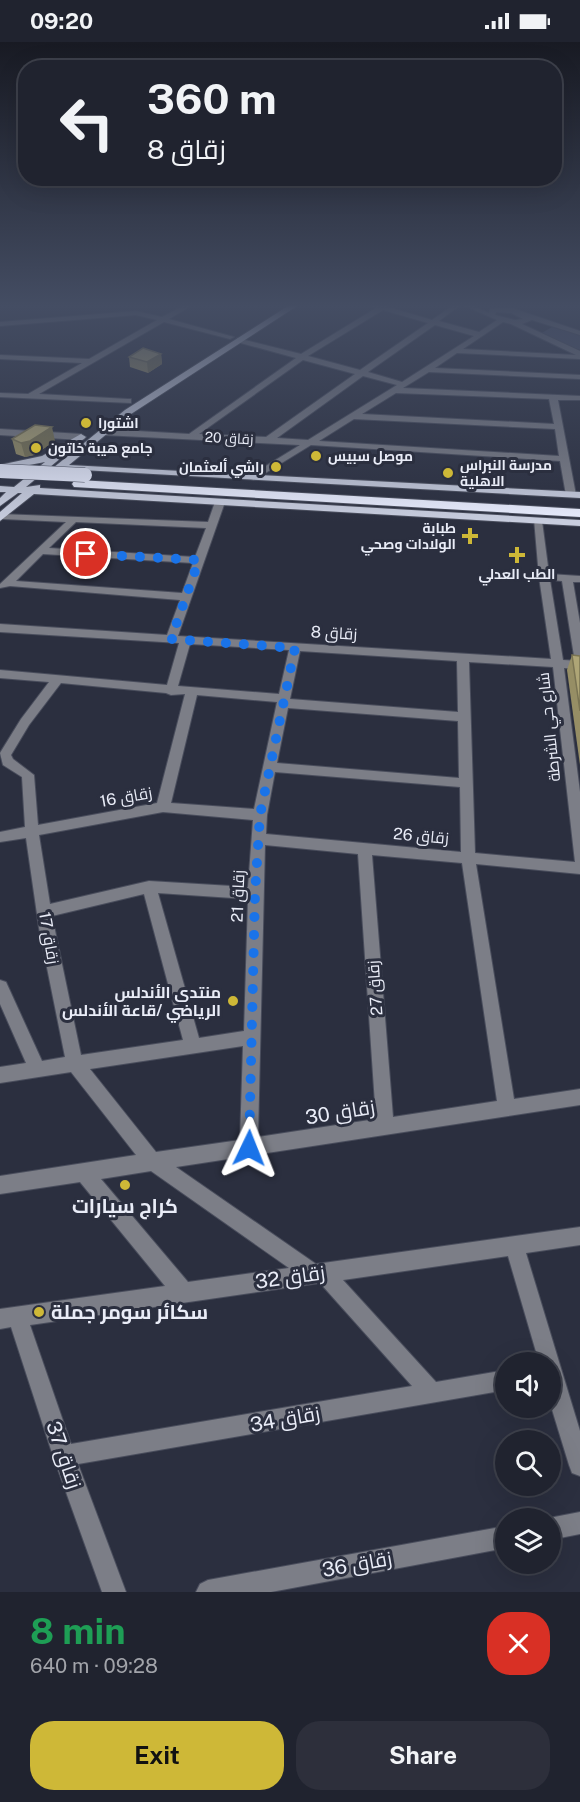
<!DOCTYPE html>
<html lang="en">
<head>
<meta charset="utf-8">
<style>
  body { margin:0; font-family:"Public Sans",Cairo,sans-serif; background:#2d2f3b; color:#f1f3f6; height:100vh; display:flex; flex-direction:column; font-size:22px; white-space:nowrap }
  * { box-sizing:border-box; margin:0 }
  p { font-size:20px; color:#a2a4aa }
  .icon { flex:none; width:33px; height:33px; fill:none; stroke:currentColor; stroke-width:2; stroke-linecap:round; stroke-linejoin:round }
  .map { position:relative; height:1550px; overflow:hidden }
  .panel { display:flex; flex-direction:column; background:#20232f; flex:1 }
  .panel>* { flex:none }
  .guide { position:absolute; left:18px; top:18px; width:544px; height:126px; border-radius:24px; box-shadow:0 6px 24px #0002,0 0 0 2px #3d404b; background:#20232f; color:#f1f3f6; overflow:hidden }
  .controls { position:absolute; left:495px; top:1310px; display:grid; gap:12px }
  .controls a { display:grid; place-items:center; width:66px; height:66px; border-radius:50%; background:#20232f; box-shadow:0 6px 24px #0002,0 0 0 2px #3d404b; font-size:30px }
  .pin { position:absolute; display:grid; place-items:center; width:51px; height:51px; color:#fff; margin:-26px; border:3px solid #fff; border-radius:50%; box-shadow:0 2px 6px #0007 }
  .me { position:absolute; width:66px; margin:-33px; rotate:2deg; stroke-linejoin:round; filter:drop-shadow(0 0 4px #0008) }
  .turn { display:flex; align-items:center; gap:21px; height:126px; padding:0 30px; font-size:27px }
  .turn .icon { width:78px; height:78px; stroke-width:2.5 }
  .turn b { display:block; font-size:42px; line-height:51px }
  .round { display:grid; place-items:center; flex:none; width:63px; height:63px; border-radius:24px; background:#2d2f3b }
  .overview { display:flex; align-items:center; justify-content:space-between; height:102px; padding:0 30px }
  h1 { font-size:36px; font-weight:700; line-height:45px; color:#1e9e55 }
  .action { display:flex; gap:12px; margin-top:auto; padding:12px 30px }
  .action a { flex:1; height:69px; border-radius:24px; background:#ceb837; color:#111; font-size:24px; font-weight:700; line-height:69px; text-align:center }
  .action a+a { background:#2d2f3b; color:#f1f3f6 }
  .status { display:flex; justify-content:space-between; align-items:center; height:42px; padding:0 30px; background:#20232f; direction:ltr }
  .status svg { height:16px; fill:currentColor }
  .map>svg:first-child { display:block }
</style>
</head>
<body>
<div class="status"><b>09:20</b><svg viewBox="0 0 49 12"><path d="M0 12V9h3v3zM5 12V6h3v6zM10 12V3h3v9zM15 12V0h3v12zM26 1h20v11H26zM47 4h2v5h-2z"/></svg></div>
<div class="map">
<svg width="580" height="1550" viewBox="0 0 580 1550">
  <rect width="100%" height="100%" fill="#2b2f3f"/>
  <path fill="#4a516b" d="M552,285l28,8v15l-40,-16z"/>
  <g fill="none" stroke-linecap="round" stroke-linejoin="round">
    <defs>
      <g id="minor">
        <path d="M183,264h8l-22,13 65,18 -4,2 -66,-17 -125,72 89,5h3v4l-131,-6v-4l28,1 54,-31 -82,-4v-4l89,4 68,-39 -21,-5 -136,11v-4l136,-11 26,6z"/>
        <path d="M371,264h17v1l44,13 20,-14h7l-20,15 40,11 18,-12 -32,-14h8l16,7 1,-4 22,-1 68,23v4l-48,-15 -10,4 58,27v8l-123,-6 -22,15 145,7v4l-151,-7 -26,16 177,8v4h-22l18,95 -2,2 -8,-2 -6,-34 -249,-16 -57,35 -3,-1v-4l49,-30 -197,-10 -4,-3 4,-3 86,5 107,-76 -59,-16v-4l64,16 75,-46zM383,268l45,13 -68,47 -52,-14zM496,270l15,1 12,6 -8,1 -20,-5zM503,280l8,2 65,31 -113,-6zM435,283l39,11 -72,46 -34,-10zM303,318l52,14 -89,63 -67,-3zM363,334l34,9 -89,55 -31,-2zM396,351l153,6 5,25 -192,-10zM354,377l201,10 4,27 -240,-15z"/>
        <path d="M0,387l81,5 4,3 -4,3 -81,-5z"/>
        <path d="M220,457l5,3 -47,134 373,23 -12,-82 -5,-58 8,2 7,53 31,2v6h-7l7,41v37l-6,-4 -12,-75 -12,-1 13,80 17,1v8l-16,-1 16,124v82l-104,-10 38,235 66,-10v16l-404,62 140,97 264,-37v18l-54,8 54,178v45l-8,-3 -3,-8 -19,-62v-41h-11l-31,-106 -165,24 93,102 70,-12v20l-428,74 48,128h-24l-49,-136 -42,-129 -11,2v-20l165,-23 -85,-104 -80,12v-18l136,-21 -65,-83 -71,11v-16l26,-4 -26,-59v-24l6,2 36,79 23,-4 -26,-129 -13,-90 -26,4v-10l25,-5 -3,-50 -19,-12 -3,-12 21,-34 28,-37 -49,-4v-8l167,15 12,-42 -179,-11v-8l167,11 13,-35 -170,-14 -10,2v-4l66,-62 -63,-3 -3,-1v-4l208,8 7,-20zM76,480l130,6 -11,29 -146,-9zM43,512l150,9 -11,30 -166,-12zM190,602l99,6 -10,44 -101,-8zM300,609l157,10 1,51 -168,-13zM469,620l84,5 22,195 -100,-9zM61,641l105,10 5,2 14,-1 -28,109 -119,22 -4,-50 -21,-16 -2,-4 18,-30zM197,653l80,7 -23,107 -83,-6zM288,666l170,13 1,57 -182,-15zM275,730l185,15 1,65 -195,-18 1,-19zM163,770l90,8 -5,67 -99,-6 -99,23 -11,-69zM265,803l93,9 18,265 -118,18zM372,813l90,8 35,238 -104,16zM158,851l90,6 -4,132 -45,7zM144,852l39,146 -102,15 -29,-139zM243,1004l-3,94 -84,12 -66,-83zM151,1129l138,97 -101,14 -87,-103zM320,1241l92,103 -341,58 -41,-119z"/>
        <path d="M580,1470v22l-30,6 -1,-22z"/>
        <path d="M506,1484v22l-235,44h-75l4,-8 8,-4z"/>
      </g>
      <g id="major">
        <path d="M288,264h9l-166,108 -62,51 511,27v6l-516,-29 -3,3h-8v-4l72,-58z"/>
        <path d="M81,392l5,3 -2,2 -15,9 -1,4 -42,35 14,-2v3l540,32v6l-546,-32 -34,27v-9l22,-19h-4l-18,13v-8l6,-6h-6v-6l14,1 31,-25 -37,7 -5,-3 1,-2 38,-8z"/>
      </g>
      <path id="highway" d="M78,438l502,29v8l-506,-30 -2,-3 2,-3z"/>
    </defs>
    <use href="#minor" stroke="#494d5c" stroke-width="2"/>
    <use href="#major" stroke="#494d5c" stroke-width="2"/>
    <use href="#highway" stroke="#494d5c" stroke-width="2"/>
    <use href="#minor" fill="#7c7e87" fill-rule="evenodd"/>
    <use href="#major" fill="#c8cdde" fill-rule="evenodd"/>
    <use href="#highway" fill="#e8ecfd" fill-rule="evenodd"/>
    <defs>
      <path id="highway-bridge" d="M1,429l84,4"/>
    </defs>
    <use href="#highway-bridge" stroke="#494d5c" stroke-width="15" stroke-linecap="butt"/>
    <use href="#highway-bridge" stroke="#e8ecfd" stroke-width="14"/>
  </g>
  <g fill="#968e65">
    <path d="M161,312l1,10 -14,9 -18,-6 -1,-10z"/>
    <path d="M12,397l43,2 -21,14 -9,2 -9,-3z"/>
    <path d="M572,613l8,1v109l-13,-95z"/>
  </g>
  <g fill="#7a7453">
    <path d="M161,312l1,10 -14,9 -1,-11z"/>
    <path d="M52,385l3,14 -21,14 -9,2 -4,-14z"/>
  </g>
  <g fill="#aea576" stroke="#7a7453" stroke-width="1.5">
    <path d="M143,306l18,6 -14,8 -18,-5z"/>
    <path d="M35,383l17,2 -22,14 -9,2 -9,-4z"/>
    <path d="M572,613l8,1v55z"/>
  </g>
  <linearGradient id="sky" x2="0" y2="1"><stop stop-color="#181a23"/><stop offset="0.55" stop-color="#444d63"/><stop offset="1" stop-color="#444d63" stop-opacity="0"/></linearGradient>
  <rect width="580" height="480" fill="url(#sky)"/>
  <g fill="none" stroke-linecap="round" stroke-linejoin="round">
    <path stroke="#1a73e8" stroke-width="10" stroke-dasharray="0 18" d="M86,512l113,6 -28,79 124,9 -35,167 -5,78 -6,255"/>
  </g>
  <g fill="#ceb837" stroke="#2b2f3f" stroke-width="2">
    <circle cx="86" cy="381" r="6"/>
    <circle cx="36" cy="406" r="6"/>
    <circle cx="316" cy="414" r="6"/>
    <circle cx="276" cy="425" r="6"/>
    <circle cx="448" cy="431" r="6"/>
    <path d="M467 485h6v6h6v6h-6v6h-6v-6h-6v-6h6z"/>
    <path d="M514 504h6v6h6v6h-6v6h-6v-6h-6v-6h6z"/>
    <circle cx="233" cy="959" r="6"/>
    <circle cx="125" cy="1143" r="6"/>
    <circle cx="39" cy="1270" r="6"/>
  </g>
  <g text-anchor="middle" dominant-baseline="central" stroke-width="6" stroke-linejoin="round" paint-order="stroke">
    <g font-size="14" font-weight="bold" fill="#e9ecf7" stroke="#2b2f3f" text-anchor="start">
      <text x="98" y="381">اشتورا</text>
      <text x="48" y="406">جامع هيبة خاتون</text>
      <text x="328" y="414">موصل سبيس</text>
      <text x="460" y="423">مدرسة النبراس<tspan x="460" dy="16">الاهلية</tspan></text>
      <text x="264" y="425" text-anchor="end">راشي ألعثمان</text>
      <text x="456" y="486" text-anchor="end">طبابة<tspan x="456" dy="16">الولادات وصحي</tspan></text>
      <text x="517" y="532" text-anchor="middle">الطب العدلي</text>
    </g>
    <g font-size="14" fill="#e9ecf7" stroke="#2b2f3f">
      <text transform="translate(229 396) rotate(3)">زقاق 20</text>
    </g>
    <g font-size="16" fill="#e9ecf7" stroke="#2b2f3f">
      <text transform="translate(334 591) rotate(3)">زقاق 8</text>
      <text transform="translate(549 685) rotate(-96)">شارع حي الشرطة</text>
      <text transform="translate(126 755) rotate(-10)">زقاق 16</text>
      <text transform="translate(421 794) rotate(5)">زقاق 26</text>
      <text transform="translate(238 854) rotate(-88)">زقاق 21</text>
      <text transform="translate(49 896) rotate(80)">زقاق 17</text>
      <text transform="translate(375 946) rotate(-94)">زقاق 27</text>
    </g>
    <g font-size="16" font-weight="bold" fill="#e9ecf7" stroke="#2b2f3f" text-anchor="end">
      <text x="221" y="950">منتدى الأندلس<tspan x="221" dy="18">الرياضي /قاعة الأندلس</tspan></text>
    </g>
    <g font-size="20" fill="#e9ecf7" stroke="#2b2f3f">
      <text transform="translate(340 1070) rotate(-9)">زقاق 30</text>
      <text transform="translate(290 1235) rotate(-8)">زقاق 32</text>
      <text transform="translate(285 1377) rotate(-10)">زقاق 34</text>
      <text transform="translate(64 1413) rotate(71)">زقاق 37</text>
      <text transform="translate(357 1522) rotate(-10)">زقاق 36</text>
    </g>
    <g font-size="20" font-weight="bold" fill="#e9ecf7" stroke="#2b2f3f">
      <text x="125" y="1164">كراج سيارات</text>
      <text x="51" y="1270" text-anchor="start">سكائر سومر جملة</text>
    </g>
  </g>
</svg>
<div class="controls">
<a><svg class="icon" aria-label="sound" viewBox="0 0 24 24"><path d="M4 9h4l5-4v14l-5-4H4zM17 9q2 3 0 6"/></svg></a>
<a><svg class="icon" aria-label="search" viewBox="0 0 24 24"><circle cx="10" cy="10" r="6"/><path d="M15 15l6 6"/></svg></a>
<a><svg class="icon" aria-label="layers" viewBox="0 0 24 24"><path d="M12 4l9 5-9 5-9-5zM3 14l9 5 9-5"/></svg></a>
</div>
<div class="pin" style="left:86px;top:512px;background:#d93025"><svg class="icon" aria-label="arrive" viewBox="0 0 24 24"><path d="M6 21V4h12l-3 4 3 4H6"/></svg></div>
<svg class="me" style="left:249px;top:1106px" viewBox="-20 -20 40 40"><path d="M0-17L14 15 0 8-14 15z" fill="#1a73e8" stroke="#fff" stroke-width="4"/></svg>
<div class="guide">
<div class="turn"><svg class="icon" aria-label="left" viewBox="0 0 24 24"><path d="M17 20v-9H6M10 6l-5 5 5 5"/></svg><div><b>360 m</b>زقاق 8</div></div>
</div>
</div>
<section class="panel">
<div class="overview"><div><h1>8 min</h1><p>640 m · 09:28</p></div><a class="round" style="background:#d93025;color:#fff"><svg class="icon" aria-label="close" viewBox="0 0 24 24"><path d="M6 6l12 12M18 6L6 18"/></svg></a></div>
<div class="action"><a>Exit</a><a>Share</a></div>
</section>
</body>
</html>
